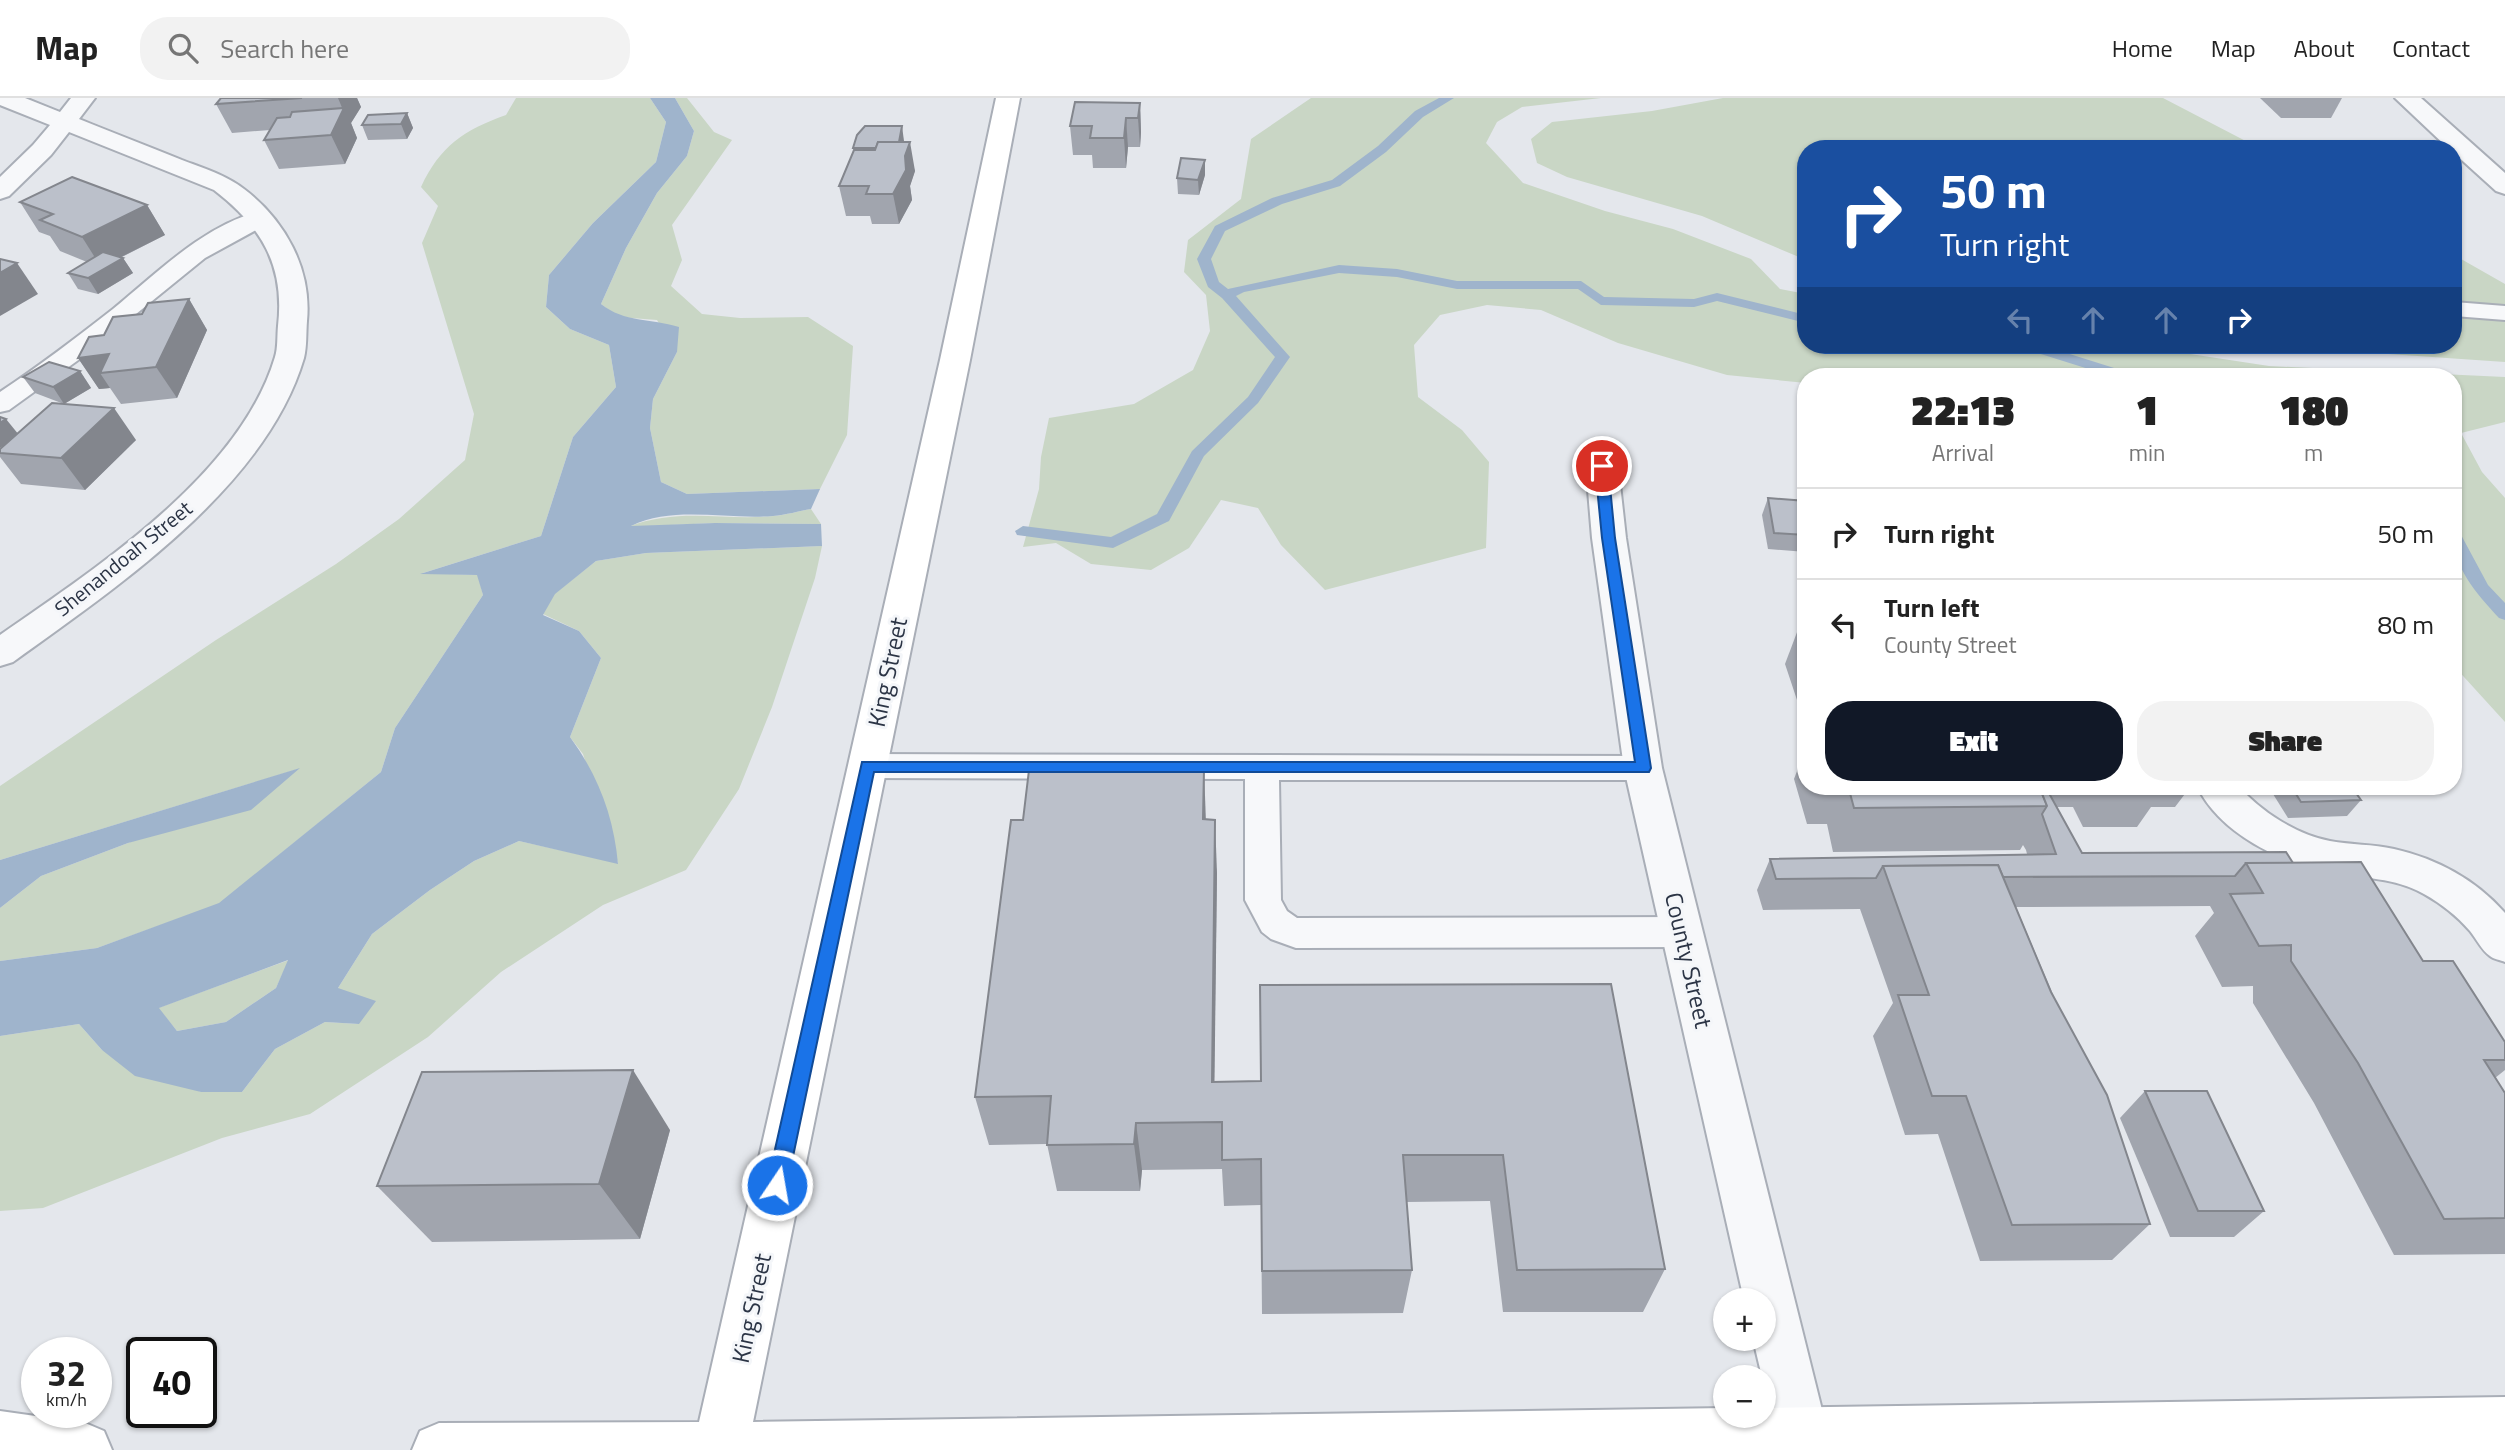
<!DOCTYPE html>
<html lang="en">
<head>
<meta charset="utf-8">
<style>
  body { margin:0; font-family:"Titillium Web",sans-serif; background:#f2f2f2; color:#222; height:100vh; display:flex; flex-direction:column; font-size:26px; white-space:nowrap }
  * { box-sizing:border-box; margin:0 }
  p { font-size:23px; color:#767676 }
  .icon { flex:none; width:38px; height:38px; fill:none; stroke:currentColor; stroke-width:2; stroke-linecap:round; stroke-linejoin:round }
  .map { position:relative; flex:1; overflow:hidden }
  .sheet { position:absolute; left:1797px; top:270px; width:665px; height:427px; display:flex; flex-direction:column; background:#fff; border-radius:28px; box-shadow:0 2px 5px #0004 }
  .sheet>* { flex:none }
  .guide { position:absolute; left:1797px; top:42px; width:665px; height:214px; border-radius:28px; box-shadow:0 2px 5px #0004; background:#1a4fa0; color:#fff; overflow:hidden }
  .tools { position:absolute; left:1713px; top:1190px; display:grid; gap:14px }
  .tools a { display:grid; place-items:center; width:63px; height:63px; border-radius:50%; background:#fff; box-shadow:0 2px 5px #0004; font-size:35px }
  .speed { position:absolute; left:21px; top:1239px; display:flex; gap:14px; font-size:35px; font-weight:700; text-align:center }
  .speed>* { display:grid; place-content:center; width:91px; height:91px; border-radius:50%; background:#fff; box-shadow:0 2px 5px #0004; line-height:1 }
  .speed small { font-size:18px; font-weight:400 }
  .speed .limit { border:4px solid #111; border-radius:10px; background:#fff; color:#111 }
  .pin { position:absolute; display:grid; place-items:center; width:60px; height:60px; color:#fff; margin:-30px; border:4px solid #fff; border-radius:50%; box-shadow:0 2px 7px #0007 }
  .me { position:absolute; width:77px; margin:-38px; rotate:12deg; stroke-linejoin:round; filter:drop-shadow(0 0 5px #0008) }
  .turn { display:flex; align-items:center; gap:24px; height:147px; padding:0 28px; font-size:32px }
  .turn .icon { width:91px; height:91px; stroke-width:2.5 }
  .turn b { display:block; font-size:49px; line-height:60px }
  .lanes { display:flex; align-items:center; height:66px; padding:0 28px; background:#0003; justify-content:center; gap:35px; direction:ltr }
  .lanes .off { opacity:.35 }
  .eta { display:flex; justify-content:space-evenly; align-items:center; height:119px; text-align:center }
  .eta b { font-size:42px; font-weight:800; line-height:49px }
  .cta { display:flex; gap:14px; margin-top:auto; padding:14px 28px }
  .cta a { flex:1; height:80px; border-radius:28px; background:#111827; color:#fff; font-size:28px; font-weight:800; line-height:80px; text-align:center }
  .cta a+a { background:#f2f2f2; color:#222 }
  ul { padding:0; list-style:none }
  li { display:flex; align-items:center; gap:21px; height:91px; padding:0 28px; border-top:2px solid #e0e0e0 }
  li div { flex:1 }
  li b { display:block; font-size:26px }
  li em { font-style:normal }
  header { display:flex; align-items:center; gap:42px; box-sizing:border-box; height:98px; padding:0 35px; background:#fff; border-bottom:2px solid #e0e0e0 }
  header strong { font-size:33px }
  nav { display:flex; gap:38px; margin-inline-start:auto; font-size:24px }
  .search { width:490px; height:63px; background:#f2f2f2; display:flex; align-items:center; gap:18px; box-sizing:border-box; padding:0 24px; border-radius:28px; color:#767676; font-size:26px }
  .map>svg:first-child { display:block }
</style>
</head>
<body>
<header>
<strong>Map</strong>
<div class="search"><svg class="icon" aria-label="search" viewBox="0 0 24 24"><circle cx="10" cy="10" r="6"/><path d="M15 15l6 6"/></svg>Search here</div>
<nav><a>Home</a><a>Map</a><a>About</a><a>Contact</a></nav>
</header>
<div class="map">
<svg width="2505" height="1352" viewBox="0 0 2505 1352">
  <rect width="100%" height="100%" fill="#e4e7ec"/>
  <g fill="#c9d6c5">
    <path d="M516,0h134l16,24 -10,40 -63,61 -44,52 -3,32 24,22 39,16 7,42 -43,50 -32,99 -118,37 55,2 5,20 -88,133 -14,44 -162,132 -122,44 -97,13v-53l41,-32 87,-33 170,-74 -298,91v-74l216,-146 120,-76 63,-45 66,-59 9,-46 -52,-171 16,-37 -17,-19c19,-41 43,-57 85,-72z"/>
    <path d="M675,0h12l27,34 18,8 -60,85 10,35 -11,26 31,28 38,4 68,-1 45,29 -6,89 -27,54 -133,5 -26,-12 -11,-54 3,-29 24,-47 -20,-32 -39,-3 -17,-13 25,-56 31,-55 30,-37 7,-25z"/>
    <path d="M1311,0h290l-79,9 -25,15 -11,21 37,40 82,28 68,18 78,30 29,30 26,5v51h325l138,21 236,11v45l-44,11 21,39 23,26v224l-51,-56v-290h-648v7l-79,-8 -109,-32 -77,-33 -54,-5 -47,10 -26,30 4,52 44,33 27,32 -3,86 -161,42 -44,-45 -23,-37 -37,-8 -32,48 -38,22 -60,-6 -35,-21 -33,4 16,-58 2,-32 8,-39 85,-14 59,-34 17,-39 -4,-36 -22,-23 4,-32 53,-41 10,-60z"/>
    <path d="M1723,0h440l98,51h-455v111l-104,-44 -135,-39 -30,-14 -6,-24 21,-17 100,-11z"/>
    <path d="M2454,157l51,29v78l-250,-17h199z"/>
    <path d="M811,411l10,15 -106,-1 -87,4c51,-20 94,-6 146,-11 12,-1 25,-5 37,-7z"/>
    <path d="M822,448l-7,32 -43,129 -33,82 -53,81 -83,35 -102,67 -73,65 -118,77 -88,24 -179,70 -43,3v-175l79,-12 23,26 99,42h41l33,-43 50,-27 34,2 -21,-36 34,-54 58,-44 44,-29 45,-20 99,22 -35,-109 -13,-17 31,-79 -22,-27 -36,-17 11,-20 42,-33 50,-8z"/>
    <path d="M289,862l-13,28 -50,34 -49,9 -19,-23z"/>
  </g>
  <g fill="#9fb4cc" fill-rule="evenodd">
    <path d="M650,0h25l19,33 -7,25 -30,37 -31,55 -25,56c24,19 49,14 78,23l-2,25 -24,47 -3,29 11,54 26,12 133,-5 -9,20c-12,2 -25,6 -38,7 -47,4 -99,-11 -142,10l84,-3 106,1 1,22 -176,7 -50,8 -41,33 -12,21 36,16 22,27 -31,79c28,38 44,80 48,127l-99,-23 -45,20 -44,29 -58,44 -34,54 38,13 -17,23 -34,-2 -50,27 -33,43h-41l-66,-16 -33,-26 -23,-26 -79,12v-75l97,-13 122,-45 162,-131 14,-44 88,-133 -6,-20 -57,-1 121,-38 32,-99 43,-50 -7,-42 -39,-16 -24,-22 3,-32 44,-52 63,-61 10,-40zM288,862l-12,28 -50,34 -49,9 -18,-23z"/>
    <path d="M300,670l-49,42 -123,33 -87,33 -41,32v-48z"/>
  </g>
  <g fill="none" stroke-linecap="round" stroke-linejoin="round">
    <g fill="#9fb4cc" fill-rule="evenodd">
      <path d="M1439,0h15l-31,19 -37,35 -46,34 -58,18 -57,27 -14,28 8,23 9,7 111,-24 58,4 60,12h124l23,16 90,2 23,-6 89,22v8l-89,-22 -23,6 -93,-2 -23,-16h-121l-60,-12 -58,-4 -95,19 -8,4 54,61 -32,46 -54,53 -35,65 -56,27 -96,-13 -2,-4 8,-5 88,11 46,-23 35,-63 56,-54 27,-40 -53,-59 -14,-11 -11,-28 18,-33 57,-28 60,-18 46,-34 37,-35z"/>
      <path d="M2020,247h21l89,28 2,3h-21l-89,-28z"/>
      <path d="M2454,434l6,1 28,52 17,18v17l-6,-2c-22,-24 -48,-52 -45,-86z"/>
    </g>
    <defs>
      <g id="lane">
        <path d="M261,113l8,2 3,5 -3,5 -64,35 -117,95 -79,57 -9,2v-20c39,-26 76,-54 113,-83 44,-36 91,-84 148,-98z"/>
        <path d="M2454,204l51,4v14l-51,-4z"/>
        <path d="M867,656l776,2 12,3 5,9 -5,9 -12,3h-364l2,120 6,11 10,7 386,-1 13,4 5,11 -5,11 -13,4 -387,1 -25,-9 -9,-7 -17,-32v-121l-378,-1 -12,-3 -5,-9 5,-9z"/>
      </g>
      <g id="street">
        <path d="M0,0h25l35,14 11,-14h24l-16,21c34,14 69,27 103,41 21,8 44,15 62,29 41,31 68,80 63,132 -1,12 0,25 -3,37 -38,129 -187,229 -291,304l-13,4v-31c96,-67 240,-160 275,-278 3,-9 2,-21 3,-31 7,-61 -17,-100 -64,-136l-145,-58 -18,23 -42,41 -9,3v-22l33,-32 17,-20 -50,-20z"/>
        <path d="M2395,0h26l84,75v21l-9,-3 -42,-38v-4h-5z"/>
        <path d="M1602,358l11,3 5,7 8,72 36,230 170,682h-54l-14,-73h-2l-9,-38h11v-39h-20l-120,-532 -32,-230 -6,-72 5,-7z"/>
        <path d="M2197,688h41c24,26 57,48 92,55 21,4 43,3 64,8 44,10 82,31 111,64v49c-4,-2 -12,-3 -15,-6 -8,-5 -14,-18 -20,-25 -13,-15 -28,-27 -46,-37 -30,-17 -60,-15 -92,-21 -51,-10 -112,-39 -135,-87z"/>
      </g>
      <g id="secondary">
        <path d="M996,0h24l-50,262 -217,1062 973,-14v8h38v-8l741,-11v53h-2093l8,-19 19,-8 260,-1 241,-1062z"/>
        <path d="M0,1313l85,12 19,8 8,19h-112z"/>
      </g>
    </defs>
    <use href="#lane" stroke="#a9aeb7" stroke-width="4"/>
    <use href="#street" stroke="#a9aeb7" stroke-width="4"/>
    <use href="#secondary" stroke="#a9aeb7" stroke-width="4"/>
    <use href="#lane" fill="#f7f8fa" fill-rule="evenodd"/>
    <use href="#street" fill="#f7f8fa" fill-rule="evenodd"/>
    <use href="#secondary" fill="#fff" fill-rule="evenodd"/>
  </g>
  <g fill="#a1a5ae">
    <path d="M221,0h136l4,9 -10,16 6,15 -12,26 -66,5 -15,-29 6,-10 -38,3 -16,-29z"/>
    <path d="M2260,0h82l-11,20h-50z"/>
    <path d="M1140,5l1,29 -1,15h-12l-2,21h-33l-1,-13h-19l-3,-29z"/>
    <path d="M407,15l6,15 -6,11 -39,1 -6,-15z"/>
    <path d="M904,44l11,29 -5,15 2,14 -13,24h-27l-2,-8h-24l-7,-30 15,-35 -1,-3z"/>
    <path d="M1205,62v15l-6,20 -21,-1 -1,-16z"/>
    <path d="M20,104l127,3 18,30 -43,22 1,1 10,15 -35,21 -20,-5 -10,-16 19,-11 -27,-11 -10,-15 -11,-4z"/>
    <path d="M189,201l18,31 -30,68 -56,6 -11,-16 -11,1 -21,-31 26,-23 38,-21z"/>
    <path d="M80,273l11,17 -27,16 -29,-11 -12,-16z"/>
    <path d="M17,336l119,6 -51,50 -64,-6 -21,-27v-8l7,-6 -7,5z"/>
    <path d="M1768,400l38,3v51l-38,-3 -6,-34z"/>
    <path d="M1802,521h4v108l-21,-63z"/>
    <path d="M1806,643v45h385l-16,21h-24l-14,20h-54l-10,-20h-16l25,46 211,10 130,98 82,81v28l-10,8 10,15v161l-111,1 -80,-152 -61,-100v-17l-31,1 -27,-51 19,-23 -4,-7 -194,1 134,317 -38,36 -132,1 -42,-127 -33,1 -32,-99 20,-33 -33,-94 -97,1 -6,-20 13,-31 257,-5 -1,-4 -3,-5 -3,5 -187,2 -6,-28h-20l-13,-45 8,-21 -1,-6z"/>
    <path d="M2268,688h83l10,14 -14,16 -59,2z"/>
    <path d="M1206,721l11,54 -3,209 46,-1v-96l405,284 -22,43h-140l-13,-111 -84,1 6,68 -9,43 -141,1 -1,-109 -37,1 -2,-37 -80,1 -2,21h-83l-10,-47 -58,1 -14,-48z"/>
    <path d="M2145,993l119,120 -30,26h-64l-50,-119z"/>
    <path d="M670,1032l-30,109 -208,3 -55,-56z"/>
  </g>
  <g fill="#83868d">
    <path d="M338,0h19l4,9 -10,16 6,15 -12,26 -14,-29 12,-25z"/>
    <path d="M1140,5l1,29 -1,15 -2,-29z"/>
    <path d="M407,15l6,15 -6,11 -6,-15z"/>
    <path d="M1126,20l2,29 -2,21 -2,-30z"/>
    <path d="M902,28l2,15 -3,22 -3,-15z"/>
    <path d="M910,44l5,29 -5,15 2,14 -13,24 -6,-30z"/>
    <path d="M1205,62v15l-6,20 -1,-15z"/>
    <path d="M147,107l18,30 -64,32 -19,-30z"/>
    <path d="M123,160l10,15 -35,21 -10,-16z"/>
    <path d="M17,165l21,31 -38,22v-43z"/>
    <path d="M189,201l18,31 -30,68 -21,-31z"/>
    <path d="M109,256l-9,19 10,15 -11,1 -21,-31z"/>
    <path d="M80,273l11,17 -27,16 -11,-17z"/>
    <path d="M114,310l22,32 -51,50 -24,-32z"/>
    <path d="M6,321l13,16 -19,13v-25z"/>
    <path d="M1204,671l2,54 -3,-4z"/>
    <path d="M1215,722l2,53 -3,249 -2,-40z"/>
    <path d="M633,972l37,60 -30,109 -41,-55z"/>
    <path d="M1136,1025l6,47 -2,21 -6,-47z"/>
  </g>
  <g fill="#bbc0ca" stroke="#83868d" stroke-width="2">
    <path d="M221,0h81l-86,6z"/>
    <path d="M1075,4l65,1 -2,15h-12l-2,20h-34l2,-12h-22z"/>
    <path d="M344,10l-13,27 -67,5 13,-22 13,-1 2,-5z"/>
    <path d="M407,15l-6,11 -39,1 6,-10z"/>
    <path d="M865,28h37l-3,16h-21l-2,6h-23l4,-13z"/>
    <path d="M878,44h32l-5,14 1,14 -13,24h-27l3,-8h-30l15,-36h21z"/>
    <path d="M1181,60l24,2 -7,20 -21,-2z"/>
    <path d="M72,79l75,28 -65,32 -42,-17 13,-6 -33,-12z"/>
    <path d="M103,154l20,6 -35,20 -20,-5z"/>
    <path d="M0,161l17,4 -17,10z"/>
    <path d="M189,201l-33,68 -56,6 9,-19 -31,4 11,-21 15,-2 9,-18 29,-3 6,-11z"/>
    <path d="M49,264l31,9 -27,16 -30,-10z"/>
    <path d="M52,305l62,5 -53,50 -61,-5v-4z"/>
    <path d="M0,319l6,2 -6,4z"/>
    <path d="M1768,400l38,3v34l-32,-2z"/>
    <path d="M1802,521h4v11z"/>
    <path d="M1204,671l-1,50 12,1 -3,262 49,-1 -1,-96 351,-1 54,285 -148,1 -14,-115h-100l9,115 -150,1 -1,-112 -39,1v-38l-86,1 -2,21 -87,1 4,-49 -76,1 36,-277h12l6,-50z"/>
    <path d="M1848,688h191l8,20 -193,2z"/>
    <path d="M2039,688h6l37,67 204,-1 7,11h-47l-11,13 -232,1 -5,-12 -115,1 -7,12 -100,1 -6,-20 286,-5 -14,-40 5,-8z"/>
    <path d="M2291,688h60l10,14 -60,2z"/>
    <path d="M2361,764l62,99h30l52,81v18h-21l21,33v125l-61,1 -86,-156 -67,-102v-16l-32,1 -29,-52 33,-1 -17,-30z"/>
    <path d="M1998,767l53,127 56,103 43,129 -138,1 -46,-129h-34l-34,-101h31l-46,-129z"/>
    <path d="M633,972l-34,114 -222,2 45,-114z"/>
    <path d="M2145,993h62l57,120h-66z"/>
  </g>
  <path fill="#1a73e8" stroke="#114b97" stroke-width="2" d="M1602,363l6,5 7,72 36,230 -2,4h-775l-87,413 -3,7 -7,3 -7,-3 -3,-7 95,-423h773l-33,-224 -7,-72z"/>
  <g text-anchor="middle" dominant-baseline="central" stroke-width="6" stroke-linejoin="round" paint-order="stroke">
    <g font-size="21" fill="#2b3445" stroke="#f4f6f9">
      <text transform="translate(123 460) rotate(-39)">Shenandoah Street</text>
    </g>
    <g font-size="24" fill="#2b3445" stroke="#f4f6f9">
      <text transform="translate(887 574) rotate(-78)">King Street</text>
      <text transform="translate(1689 862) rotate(77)">County Street</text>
      <text transform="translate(751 1210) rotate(-78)">King Street</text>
    </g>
  </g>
</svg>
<div class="tools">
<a>+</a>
<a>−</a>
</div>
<div class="speed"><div>32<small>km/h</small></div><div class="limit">40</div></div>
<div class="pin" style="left:1602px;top:368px;background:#d93025"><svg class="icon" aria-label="arrive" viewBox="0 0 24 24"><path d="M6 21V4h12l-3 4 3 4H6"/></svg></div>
<svg class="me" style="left:777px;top:1087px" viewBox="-20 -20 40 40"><circle r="17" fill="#1a73e8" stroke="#fff" stroke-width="3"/><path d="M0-11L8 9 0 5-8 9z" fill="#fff"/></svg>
<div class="guide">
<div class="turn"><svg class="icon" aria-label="right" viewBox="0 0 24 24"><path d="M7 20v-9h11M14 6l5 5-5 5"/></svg><div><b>50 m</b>Turn right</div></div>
<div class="lanes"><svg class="icon off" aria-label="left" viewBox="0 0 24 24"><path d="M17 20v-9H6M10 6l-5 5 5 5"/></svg><svg class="icon off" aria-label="ahead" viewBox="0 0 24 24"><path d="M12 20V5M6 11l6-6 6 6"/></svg><svg class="icon off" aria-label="ahead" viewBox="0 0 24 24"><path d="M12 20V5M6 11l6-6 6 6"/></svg><svg class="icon" aria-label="right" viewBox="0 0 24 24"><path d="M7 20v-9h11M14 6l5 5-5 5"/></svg></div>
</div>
<section class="sheet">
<div class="eta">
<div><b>22:13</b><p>Arrival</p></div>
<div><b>1</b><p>min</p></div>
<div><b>180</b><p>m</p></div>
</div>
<ul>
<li><svg class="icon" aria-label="right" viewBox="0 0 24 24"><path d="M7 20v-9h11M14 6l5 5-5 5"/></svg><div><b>Turn right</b></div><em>50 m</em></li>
<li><svg class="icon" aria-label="left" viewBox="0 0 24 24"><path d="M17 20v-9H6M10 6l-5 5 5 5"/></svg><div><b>Turn left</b><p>County Street</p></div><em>80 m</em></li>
</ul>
<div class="cta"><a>Exit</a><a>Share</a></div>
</section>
</div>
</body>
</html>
